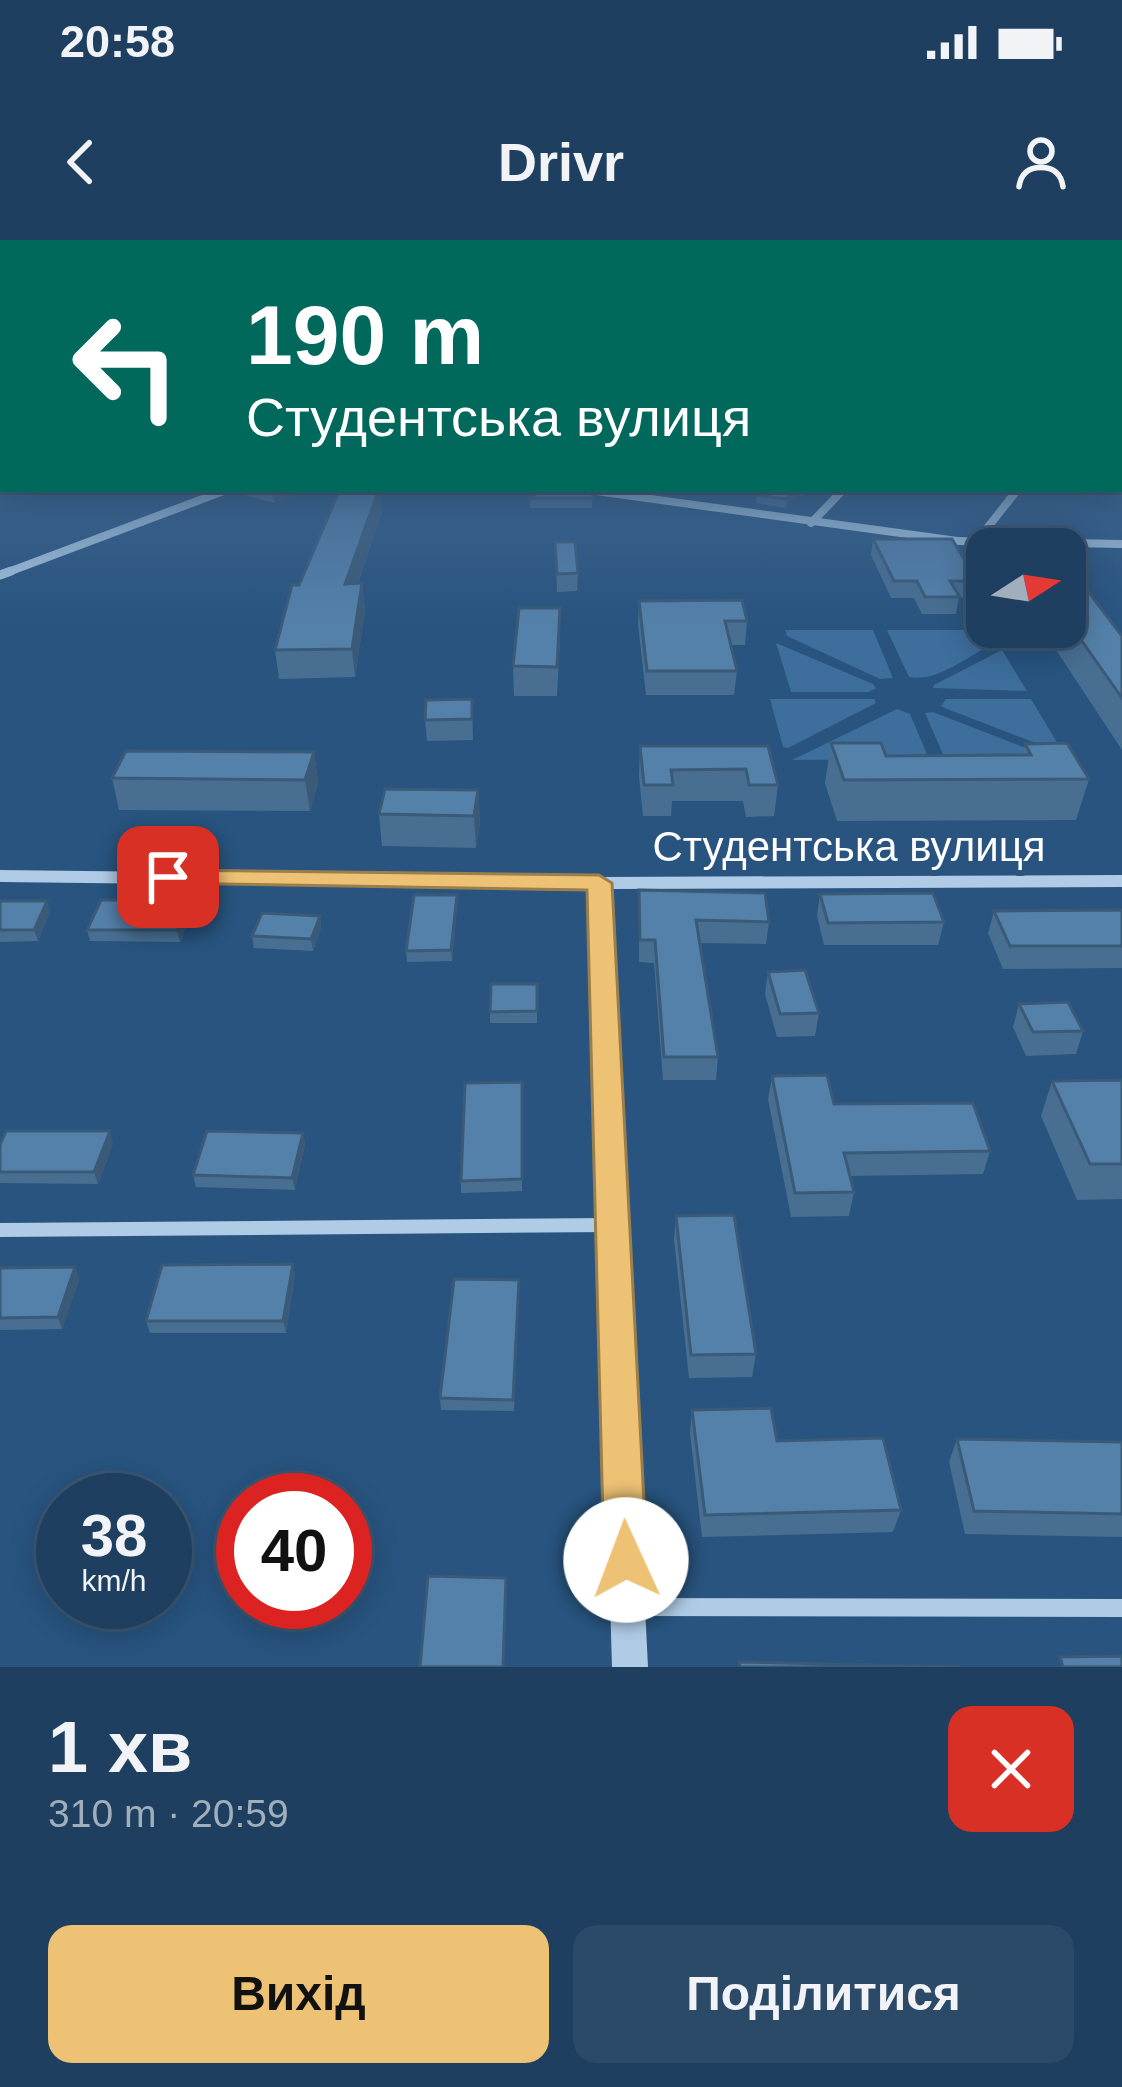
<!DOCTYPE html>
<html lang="uk">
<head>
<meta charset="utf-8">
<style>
  body { margin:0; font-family:Arial,sans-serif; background:#2b4a68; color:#f1f3f6; height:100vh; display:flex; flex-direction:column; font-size:45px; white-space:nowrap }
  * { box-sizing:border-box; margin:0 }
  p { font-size:39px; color:#a1afbd }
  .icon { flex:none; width:66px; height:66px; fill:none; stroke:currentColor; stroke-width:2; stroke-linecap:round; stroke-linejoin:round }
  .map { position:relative; height:1427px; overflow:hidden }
  .panel { display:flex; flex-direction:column; background:#1e3f5f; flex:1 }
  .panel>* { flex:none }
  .top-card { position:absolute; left:0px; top:0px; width:1122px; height:252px; box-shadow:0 6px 30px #0003,0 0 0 3px #3c5874; background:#00695c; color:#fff; overflow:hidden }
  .needle { width:78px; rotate:78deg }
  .fabs { position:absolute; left:966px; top:288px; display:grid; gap:24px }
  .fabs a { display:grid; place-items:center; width:120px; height:120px; border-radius:24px; background:#1e3f5f; box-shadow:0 6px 30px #0003,0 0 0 3px #3c5874; font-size:60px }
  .speed { position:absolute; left:36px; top:1233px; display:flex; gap:24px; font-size:60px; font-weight:700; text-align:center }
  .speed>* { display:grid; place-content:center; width:156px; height:156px; border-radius:50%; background:#1e3f5f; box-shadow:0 6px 30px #0003,0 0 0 3px #3c5874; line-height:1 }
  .speed small { font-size:30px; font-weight:400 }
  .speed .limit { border:18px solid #d22; background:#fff; color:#111 }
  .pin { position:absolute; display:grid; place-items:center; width:102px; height:102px; color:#fff; margin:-51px; border-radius:24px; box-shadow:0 6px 18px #0006 }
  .me { position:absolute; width:132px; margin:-66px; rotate:358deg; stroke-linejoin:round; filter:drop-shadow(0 0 9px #0008) }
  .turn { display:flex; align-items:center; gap:42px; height:252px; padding:0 48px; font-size:54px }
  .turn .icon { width:156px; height:156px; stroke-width:2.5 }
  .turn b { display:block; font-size:84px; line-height:102px }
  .round { display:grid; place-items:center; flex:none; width:126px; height:126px; border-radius:24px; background:#2b4a68 }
  .head { display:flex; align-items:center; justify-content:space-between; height:204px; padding:0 48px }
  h1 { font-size:72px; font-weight:700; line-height:90px }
  .action { display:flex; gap:24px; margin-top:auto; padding:24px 48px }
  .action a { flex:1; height:138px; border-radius:24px; background:#edc275; color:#111; font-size:48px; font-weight:700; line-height:138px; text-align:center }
  .action a+a { background:#2b4a68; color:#f1f3f6 }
  .status { display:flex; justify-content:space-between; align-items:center; height:84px; padding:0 60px; background:#1e3f5f; direction:ltr }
  .status svg { height:33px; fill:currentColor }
  header { display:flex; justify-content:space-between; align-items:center; height:156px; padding:0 48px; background:#1e3f5f; font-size:54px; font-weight:700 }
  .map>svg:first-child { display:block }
</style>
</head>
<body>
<div class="status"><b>20:58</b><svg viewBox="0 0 49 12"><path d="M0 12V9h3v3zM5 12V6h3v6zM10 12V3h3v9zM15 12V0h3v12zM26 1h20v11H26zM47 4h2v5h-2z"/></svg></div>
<header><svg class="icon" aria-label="back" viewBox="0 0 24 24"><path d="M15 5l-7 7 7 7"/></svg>Drivr<svg class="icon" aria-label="person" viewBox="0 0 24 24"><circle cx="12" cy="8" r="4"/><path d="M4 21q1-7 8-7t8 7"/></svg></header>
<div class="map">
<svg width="1122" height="1427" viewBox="0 0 1122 1427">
  <rect width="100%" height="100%" fill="#28547f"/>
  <g fill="#3d6e9c">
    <path d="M785,390h88l20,48 -13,1 -93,-43z"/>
    <path d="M887,390h103l7,11c-25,13 -60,42 -88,36z"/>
    <path d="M776,403l97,41 3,4 -7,4h-78z"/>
    <path d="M1002,410l25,41 -94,-3 1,-3z"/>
    <path d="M770,459h104l2,4 -88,45 -5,-1z"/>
    <path d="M946,459h85l33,55 -117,-45 -6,-3z"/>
    <path d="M897,469l13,5 19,45 -137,1z"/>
    <path d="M933,472l121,47h-109l-20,-46z"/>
  </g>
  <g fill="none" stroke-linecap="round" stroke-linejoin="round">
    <g stroke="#afcbe5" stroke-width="8">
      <path d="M811,283l33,-34"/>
      <path d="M977,301l41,-52"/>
      <path d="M3,334l226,-85"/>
    </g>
    <path stroke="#afcbe5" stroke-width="9" d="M0,335l11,-4"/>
    <path stroke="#afcbe5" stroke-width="14" d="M0,990l611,-5"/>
    <path stroke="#afcbe5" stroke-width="18" d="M631,1367l491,1"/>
    <g fill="#afcbe5" fill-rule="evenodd">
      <path d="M575,249h32l351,48 164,3v8l-164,-3 -377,-52z"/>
      <path d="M0,630l599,7 523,-2v12l-513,2 39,778h-36l-23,-778 -589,-7z"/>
    </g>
  </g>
  <g fill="#486f92">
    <path d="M243,249h63l-32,14 -30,-8z"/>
    <path d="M380,249l2,23 -24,71h4l3,28 -10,66 -76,2 -4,-29 24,-65z"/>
    <path d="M592,249v19h-62v-10z"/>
    <path d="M763,249h46l-6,7 -7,-2 -11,14 -29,-5 1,-8z"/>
    <path d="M873,299l104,42 -4,17h-14l-3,16h-34l-8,-16h-23l-20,-43z"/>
    <path d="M555,302l23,31 -1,18 -20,1z"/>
    <path d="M1065,321l57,75v114l-81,-123h24z"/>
    <path d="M639,361l108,20 -2,24h-14l6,26 -3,24h-88l-8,-71z"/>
    <path d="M560,396l-3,60h-43l-1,-30z"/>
    <path d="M472,459l1,41 -46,1 -2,-21z"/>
    <path d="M831,503l55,13 136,-1 3,-11 64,35 -13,41 -239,1 -12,-38z"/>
    <path d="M640,506h128l10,39 -4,31 -28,1 -3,-16h-71l-1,15h-28l-4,-39z"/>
    <path d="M314,512l4,31 -8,28 -191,-1 -7,-32z"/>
    <path d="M478,550l2,32 -4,26 -94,-2 -3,-32z"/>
    <path d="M639,650l130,32 -3,22 -66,-1 18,114 -2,23h-53l-9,-117 -15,-1z"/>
    <path d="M820,654l124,28 -6,23h-114l-7,-29z"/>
    <path d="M188,660l3,11 -11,31 -90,-1 -3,-11z"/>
    <path d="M0,661h47l3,11 -12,29 -38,1z"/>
    <path d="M457,666l-5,55 -45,1 -1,-11z"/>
    <path d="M1122,670v58l-119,1 -15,-36 6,-22z"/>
    <path d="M320,676l1,11 -8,24 -59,-3 -2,-12z"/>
    <path d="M768,732l51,41 -4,23 -38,1 -12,-43z"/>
    <path d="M537,744v39h-47v-11z"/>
    <path d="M1019,764l64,27 -7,23 -50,2 -13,-29z"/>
    <path d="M772,836l62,28 156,47 -7,23 -133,2 4,16 -5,24 -58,1 -23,-118z"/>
    <path d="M1122,840v119l-45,1 -36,-84 11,-35z"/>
    <path d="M522,842v109l-61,2v-12z"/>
    <path d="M303,893l2,11 -10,46 -99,-3 -3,-12z"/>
    <path d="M113,903l-15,41 -98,-1v-38z"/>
    <path d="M676,976l80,138 -4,23 -63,1 -15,-139z"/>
    <path d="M293,1024l2,11 -9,58h-136l-4,-12z"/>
    <path d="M75,1027l4,12 -17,50 -62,1v-62z"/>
    <path d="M519,1052l-5,119 -73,-1 -1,-12z"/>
    <path d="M692,1170l85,31 124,69 -8,22 -191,5 -12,-104z"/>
    <path d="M957,1199l165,3v95l-157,-3 -16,-72z"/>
  </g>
  <g fill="#3b5a77">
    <path d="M272,249h34l-32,14z"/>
    <path d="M380,249l2,23 -34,99 -3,-27z"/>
    <path d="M795,249h2l-1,5 -11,14 1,-9z"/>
    <path d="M362,343l3,28 -10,66 -3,-28z"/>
    <path d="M314,512l4,31 -8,28 -5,-31z"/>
    <path d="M478,550l2,32 -4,26 -2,-32z"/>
    <path d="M457,655v11l-5,55 -1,-11z"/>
    <path d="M188,660l3,11 -11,31 -3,-12z"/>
    <path d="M47,661l3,11 -12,29 -4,-11z"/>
    <path d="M320,676l1,11 -8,24 -2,-12z"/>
    <path d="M110,891l3,12 -15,41 -4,-12z"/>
    <path d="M303,893l2,11 -10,46 -3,-12z"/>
    <path d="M293,1024l2,11 -9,58 -3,-12z"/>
    <path d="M75,1027l4,12 -17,50 -4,-12z"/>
  </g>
  <g fill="#5481aa" stroke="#3b5a77" stroke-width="3">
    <path d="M0,187h3v43l-3,-1z"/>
    <path d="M340,249h39l-34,95 17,-1 -10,66 -77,1 17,-65h7z"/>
    <path d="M542,249h50l1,9h-63z"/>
    <path d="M763,249h32l-9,10 -29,-4z"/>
    <path d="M873,299h79l25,42h-27l10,16h-35l-8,-16h-23z"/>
    <path d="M555,302h20l3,31 -21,1z"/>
    <path d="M1065,321l57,75v62l-57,-81z"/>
    <path d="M742,360l5,21h-22l12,50h-90l-8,-70z"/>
    <path d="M519,368h41l-3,59 -44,-1z"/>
    <path d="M472,459v20l-47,1 1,-20z"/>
    <path d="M831,503h50l5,13 145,-1 -6,-11 42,-1 22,36 -245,1z"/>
    <path d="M640,506h128l10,39h-29l-3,-16 -75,1 2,15h-29z"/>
    <path d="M126,511l188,1 -9,28 -193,-2z"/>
    <path d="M385,549l93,1 -4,26 -95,-2z"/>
    <path d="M639,650l126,3 4,29 -73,-2 22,137h-54l-9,-117h-15z"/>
    <path d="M933,653l11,29 -116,1 -8,-29z"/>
    <path d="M414,655h43l-6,55 -45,1z"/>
    <path d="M101,660h87l-11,30h-90z"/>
    <path d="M0,661h47l-13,29h-34z"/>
    <path d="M1122,670v36h-112l-16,-35z"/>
    <path d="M262,673l58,3 -9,23 -59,-3z"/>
    <path d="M805,730l14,43 -39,1 -12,-42z"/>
    <path d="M491,744h46v27l-47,1z"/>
    <path d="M1068,762l15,29 -50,1 -14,-28z"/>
    <path d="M827,835l7,29 139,-1 17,48 -146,2 10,39 -59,1 -23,-117z"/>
    <path d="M1122,840v84h-32l-38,-83z"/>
    <path d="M522,842v97l-61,2 4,-98z"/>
    <path d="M6,891h104l-16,41h-94v-27z"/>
    <path d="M207,891l96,2 -11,45 -99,-3z"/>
    <path d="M734,975l22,139 -65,1 -15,-139z"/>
    <path d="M293,1024l-10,57h-137l16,-56z"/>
    <path d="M75,1027l-17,50 -58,1v-50z"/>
    <path d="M454,1039l65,1 -6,120 -73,-2z"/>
    <path d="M771,1168l6,33 106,-3 18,72 -196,5 -13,-105z"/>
    <path d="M957,1199l165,3v72l-148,-3z"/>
    <path d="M428,1336l78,2 -3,89h-83z"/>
    <path d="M1122,1416v11h-59l-3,-10z"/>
    <path d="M739,1422l221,5h-220z"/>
  </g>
  <linearGradient id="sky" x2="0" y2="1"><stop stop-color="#162e46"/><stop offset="0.48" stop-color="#426790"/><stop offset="1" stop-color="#426790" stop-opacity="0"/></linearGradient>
  <rect width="1122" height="387" fill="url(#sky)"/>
  <path fill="#edc275" stroke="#9a7e4c" stroke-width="3" d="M168,630l431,5 13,8 35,677 -6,15 -15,6 -15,-6 -7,-15 -17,-670 -428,-7 -4,-6z"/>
  <g text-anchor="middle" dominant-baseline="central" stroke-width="12" stroke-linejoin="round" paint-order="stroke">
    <g font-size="42" fill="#fff" stroke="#28547f">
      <text x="849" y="606">Студентська вулиця</text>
    </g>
  </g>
</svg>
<div class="fabs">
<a><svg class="needle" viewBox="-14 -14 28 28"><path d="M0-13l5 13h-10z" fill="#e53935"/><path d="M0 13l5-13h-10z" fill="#a1afbd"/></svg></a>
</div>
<div class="speed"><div>38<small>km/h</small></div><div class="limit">40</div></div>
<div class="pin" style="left:168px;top:637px;background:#d93025"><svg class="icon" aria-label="arrive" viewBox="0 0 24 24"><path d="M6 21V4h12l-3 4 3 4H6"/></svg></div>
<svg class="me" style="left:626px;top:1320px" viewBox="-20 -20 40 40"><circle r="19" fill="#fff"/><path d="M0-13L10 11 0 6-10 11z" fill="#edc275"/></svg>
<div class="top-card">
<div class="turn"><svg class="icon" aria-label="left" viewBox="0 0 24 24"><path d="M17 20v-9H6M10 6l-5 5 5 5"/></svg><div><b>190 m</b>Студентська вулиця</div></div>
</div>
</div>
<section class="panel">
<div class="head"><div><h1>1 хв</h1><p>310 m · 20:59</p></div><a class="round" style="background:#d93025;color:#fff"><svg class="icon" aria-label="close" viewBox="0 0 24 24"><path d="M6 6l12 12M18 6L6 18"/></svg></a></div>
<div class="action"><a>Вихід</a><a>Поділитися</a></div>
</section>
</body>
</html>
